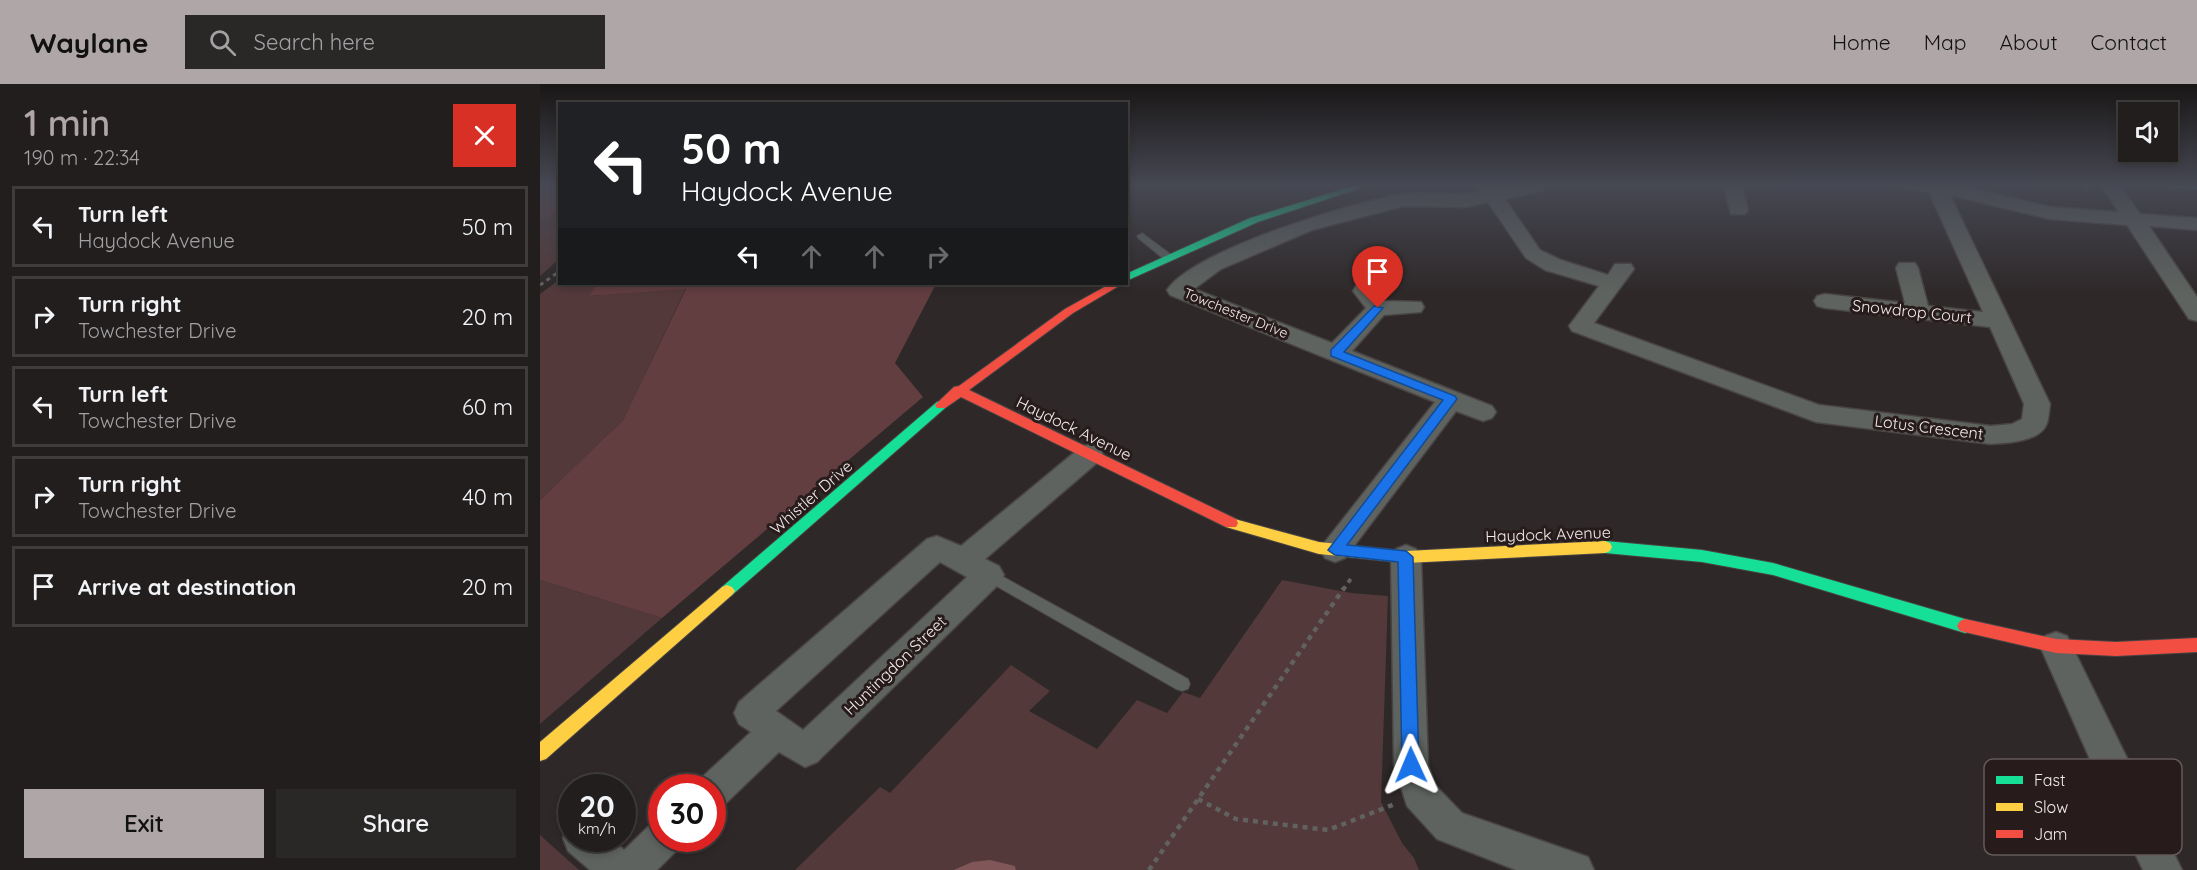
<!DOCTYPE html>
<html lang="en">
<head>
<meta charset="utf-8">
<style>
  body { margin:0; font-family:Quicksand,sans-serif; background:#2a2727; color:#f1f3f6; height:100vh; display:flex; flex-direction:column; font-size:22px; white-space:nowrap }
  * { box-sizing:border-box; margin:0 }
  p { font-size:20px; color:#a2a2a4 }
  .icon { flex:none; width:33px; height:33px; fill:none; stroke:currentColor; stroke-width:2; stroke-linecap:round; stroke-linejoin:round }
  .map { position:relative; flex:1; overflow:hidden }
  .drawer { display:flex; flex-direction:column; background:#221e1e; width:540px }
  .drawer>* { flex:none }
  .hud { position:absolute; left:18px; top:18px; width:570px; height:183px; border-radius:0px; box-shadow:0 3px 9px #0003,0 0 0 2px #3f3c3c; background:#202124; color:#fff; overflow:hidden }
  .tools { position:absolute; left:1578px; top:18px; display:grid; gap:12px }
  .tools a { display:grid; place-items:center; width:60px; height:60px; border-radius:0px; background:#221e1e; box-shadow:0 3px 9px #0003,0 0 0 2px #3f3c3c; font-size:30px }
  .speed { position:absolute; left:18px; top:690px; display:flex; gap:12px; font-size:30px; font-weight:700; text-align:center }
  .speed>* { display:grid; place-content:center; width:78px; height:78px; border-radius:50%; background:#221e1e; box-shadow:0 3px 9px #0003,0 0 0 2px #3f3c3c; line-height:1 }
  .speed small { font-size:15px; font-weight:400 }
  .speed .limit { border:9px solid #d22; background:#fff; color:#111 }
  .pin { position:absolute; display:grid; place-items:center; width:51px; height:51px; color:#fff; margin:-62px -26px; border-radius:50% 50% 50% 0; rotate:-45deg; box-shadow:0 0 6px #0007 }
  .pin .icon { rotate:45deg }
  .me { position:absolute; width:66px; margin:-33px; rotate:359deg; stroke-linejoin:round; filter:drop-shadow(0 0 4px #0008) }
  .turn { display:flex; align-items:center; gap:21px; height:126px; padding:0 24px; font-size:27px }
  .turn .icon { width:78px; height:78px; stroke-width:2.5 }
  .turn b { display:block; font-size:42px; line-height:51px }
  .lanes { display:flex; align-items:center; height:57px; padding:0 24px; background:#0003; justify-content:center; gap:30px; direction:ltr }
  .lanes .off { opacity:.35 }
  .round { display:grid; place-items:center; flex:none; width:63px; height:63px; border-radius:0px; background:#2a2727 }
  .overview { display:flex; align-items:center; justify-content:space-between; height:102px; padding:0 24px }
  h1 { font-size:36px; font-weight:600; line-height:45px; color:#afa7a7 }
  .action { display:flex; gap:12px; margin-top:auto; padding:12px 24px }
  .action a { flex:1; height:69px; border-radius:0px; background:#afa7a7; color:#111; font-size:24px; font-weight:600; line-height:69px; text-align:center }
  .action a+a { background:#2a2727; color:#f1f3f6 }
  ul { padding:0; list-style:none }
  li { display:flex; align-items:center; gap:18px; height:81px; margin:0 12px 9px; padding:0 12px; border:3px solid #3f3c3c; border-radius:0px }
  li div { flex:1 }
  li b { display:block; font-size:22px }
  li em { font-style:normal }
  header { display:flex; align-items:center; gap:36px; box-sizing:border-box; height:84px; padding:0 30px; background:#afa7a7; color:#111 }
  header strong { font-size:28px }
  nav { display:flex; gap:33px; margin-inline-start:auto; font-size:21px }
  .search { width:420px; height:54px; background:#2a2727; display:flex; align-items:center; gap:15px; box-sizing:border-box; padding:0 21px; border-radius:0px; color:#a2a2a4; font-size:22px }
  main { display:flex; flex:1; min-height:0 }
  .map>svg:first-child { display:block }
</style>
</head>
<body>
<header>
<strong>Waylane</strong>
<div class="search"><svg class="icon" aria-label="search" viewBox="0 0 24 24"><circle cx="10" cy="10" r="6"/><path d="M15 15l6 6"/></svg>Search here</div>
<nav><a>Home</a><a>Map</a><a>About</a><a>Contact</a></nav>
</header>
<main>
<section class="drawer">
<div class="overview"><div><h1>1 min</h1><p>190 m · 22:34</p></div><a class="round" style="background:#d93025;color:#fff"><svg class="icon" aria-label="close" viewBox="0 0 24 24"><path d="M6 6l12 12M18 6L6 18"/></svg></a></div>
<ul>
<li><svg class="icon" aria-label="left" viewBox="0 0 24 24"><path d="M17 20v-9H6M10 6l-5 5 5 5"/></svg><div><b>Turn left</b><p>Haydock Avenue</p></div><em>50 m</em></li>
<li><svg class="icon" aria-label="right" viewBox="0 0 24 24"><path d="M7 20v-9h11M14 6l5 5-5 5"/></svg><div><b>Turn right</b><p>Towchester Drive</p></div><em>20 m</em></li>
<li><svg class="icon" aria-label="left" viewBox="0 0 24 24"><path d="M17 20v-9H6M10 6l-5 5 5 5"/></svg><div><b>Turn left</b><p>Towchester Drive</p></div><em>60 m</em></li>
<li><svg class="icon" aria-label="right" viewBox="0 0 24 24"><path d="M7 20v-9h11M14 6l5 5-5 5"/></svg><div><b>Turn right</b><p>Towchester Drive</p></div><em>40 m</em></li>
<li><svg class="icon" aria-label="arrive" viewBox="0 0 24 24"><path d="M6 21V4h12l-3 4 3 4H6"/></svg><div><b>Arrive at destination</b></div><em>20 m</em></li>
</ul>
<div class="action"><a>Exit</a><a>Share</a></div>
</section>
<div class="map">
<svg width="1657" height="786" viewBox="0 0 1657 786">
  <rect width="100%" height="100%" fill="#2e2828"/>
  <g fill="#53393a">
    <path d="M19,128v47l-19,17v-56z"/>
    <path d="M19,196l1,4h37l-7,12 96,-8 -63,132 -83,80v-206z"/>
    <path d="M0,496l122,38 -122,106z"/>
    <path d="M742,496l69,13 37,3 -7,206 21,41 12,15 5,12h-403l-1,-4 -43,-4 -19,8h-158l85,-83 10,6 121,-128 39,26 -21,20 68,38 40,-49 30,13 16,-21 17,6z"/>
    <path d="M0,751l39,35h-39z"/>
  </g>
  <g fill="#633e40">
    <path d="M0,100h20l-1,28 -19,8z"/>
    <path d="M57,200h339l-41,79 28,34 -261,221 -122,-38v-80l83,-80 63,-131 -97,7z"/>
  </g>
  <path fill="#805658" d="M450,776l25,6 1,4h-63l19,-8z"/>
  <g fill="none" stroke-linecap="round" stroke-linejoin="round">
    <defs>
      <g id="lane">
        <path d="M602,149l31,23v4h-8l-27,-22 -1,-2z"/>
        <path d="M449,485l199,110 2,5 -2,5 -6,2 -6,-2 -192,-110 -2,-4 2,-4z"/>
      </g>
      <g id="street">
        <path d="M936,100h19l3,4 22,-4h25l-1,6 -39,9 35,51 21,10 47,15 7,-11h16l3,5 -40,54 225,82 172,21 21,-2 10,-5 2,-15 -34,-77 -165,-19 -8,-2 -3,-5 3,-5 8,-2 80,9 -9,-35 3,-5h16l3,5 10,38 55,6 -54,-120 -27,-4 -2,-4h52l98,23 69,5 -19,-28h19l21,30 57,4v12l-48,-4 48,71v24l-8,-2 -62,-94 -77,-6 -100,-24 100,209c-1,6 -1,13 -3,19 -6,19 -40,20 -56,21l-175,-22 -244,-91 -3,-5 30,-40 -54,-16 -19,-12 -38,-56 -22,5 -62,-1 -92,24 -91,39 -27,20 138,54 34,-35 -13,-17 3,-5h16l12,15 37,1 3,5 -3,5 -37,3 -32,36 140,55 4,6 -4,6 -9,3 -27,-10 -111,147 -10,4 -10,-4 -4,-8 4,-8 110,-140 -265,-107 -3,-5c27,-40 186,-88 236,-96 26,-3 52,3 78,-2z"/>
        <path d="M1183,100h18l7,26 -3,4h-14z"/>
        <path d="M550,360l9,3 4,7 -4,7 -114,98 14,7 5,9 -5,9 -182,178 -12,5 -26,-15 -54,52 -13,5v-21h-16l3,-8 52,-48 -12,-8 -5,-11 5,-11 188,-163 10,-3 24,10 120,-99zM400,478l27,15 -164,153 -27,-19z"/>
        <path d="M866,461l10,4 5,8 7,208 6,19 28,29 126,44 6,13h-78l-79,-31 -30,-33 -13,-41 -3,-208 5,-8z"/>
        <path d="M1516,548l11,4 115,234h-39l-46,-95 -57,-129 5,-10z"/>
        <path d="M122,736v18h19l-5,13 -19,19h-67l-22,-19 -5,-13 5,-13 4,-1v14h38l14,12 26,-25z"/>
      </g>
      <g id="fast">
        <path d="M819,100h14l-115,38 -132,59v-7l124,-56z"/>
        <path d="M1624,100h33v5l-28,-2z"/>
        <path d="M401,317l6,4 -2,3 -213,187 -5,2 -5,-2 -3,-4 3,-4 215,-185z"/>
        <path d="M1065,457l97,9 71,13 192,56 5,2 3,5 -3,5 -5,2 -192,-58 -71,-13 -97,-9 -5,-2 -2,-4 2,-4z"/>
      </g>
      <g id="slow">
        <path d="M691,434l88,24 87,9 199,-10 5,2 2,4 -2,4 -5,2 -199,10 -87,-9 -93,-27 -2,-4 2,-4z"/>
        <path d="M187,501l5,2 3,4 -3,4 -186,164 -6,2v-19l182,-155z"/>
      </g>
      <g id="jam">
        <path d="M570,200h12l-49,29 -104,77 267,129 2,4 -2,4h-10l-265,-130 -16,11h-8l-2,-3 19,-18 5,-1 106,-77z"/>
        <path d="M1425,535l91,20 60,3 81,-4v14l-81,4 -60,-3 -96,-22 -3,-5 3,-5z"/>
      </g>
    </defs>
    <use href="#lane" stroke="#494444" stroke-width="2"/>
    <use href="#street" stroke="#494444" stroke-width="3"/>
    <use href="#fast" stroke="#494444" stroke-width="2"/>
    <use href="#slow" stroke="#494444" stroke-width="2"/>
    <use href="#jam" stroke="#494444" stroke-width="2"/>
    <g stroke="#61625f" stroke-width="3" stroke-dasharray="4 4" stroke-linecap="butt">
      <path d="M1521,100l29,6"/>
      <path d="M0,201l20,-14"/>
    </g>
    <path stroke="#61625f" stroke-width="4" stroke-dasharray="4.5 4.5" stroke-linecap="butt" d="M803,506l9,-13"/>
    <g stroke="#61625f" stroke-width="4.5" stroke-dasharray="5 5" stroke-linecap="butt">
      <path d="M658,715l38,20 92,11 67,-26"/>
      <path d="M609,786l195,-282"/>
    </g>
    <use href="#lane" fill="#5e635f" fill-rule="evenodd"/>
    <use href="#street" fill="#5e635f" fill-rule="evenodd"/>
    <use href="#fast" fill="#16e098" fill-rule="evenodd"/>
    <use href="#slow" fill="#ffcf43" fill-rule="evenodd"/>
    <use href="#jam" fill="#f24e42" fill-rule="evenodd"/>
  </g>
  <linearGradient id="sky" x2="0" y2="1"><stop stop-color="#191616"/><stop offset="0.48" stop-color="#464853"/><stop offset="1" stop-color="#464853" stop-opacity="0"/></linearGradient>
  <rect width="1657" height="210" fill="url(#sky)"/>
  <path fill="#1a73e8" stroke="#114b97" stroke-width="1.5" d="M834,222l9,2 -39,44 111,44 2,3 -110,146 59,6 7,6 6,208 -2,6 -6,2 -7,-2 -2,-6 -4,-203 -63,-7 -7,-5 115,-150 -112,-44v-6z"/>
  <g text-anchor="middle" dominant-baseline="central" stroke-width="6" stroke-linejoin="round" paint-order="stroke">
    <g font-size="14" fill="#f4ecec" stroke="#271b1c">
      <text transform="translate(696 229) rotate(22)">Towchester Drive</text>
    </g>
    <g font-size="16" fill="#f4ecec" stroke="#271b1c">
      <text transform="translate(1372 227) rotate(6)">Snowdrop Court</text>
      <text transform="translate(1389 343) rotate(7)">Lotus Crescent</text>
      <text transform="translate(534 344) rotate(26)">Haydock Avenue</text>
      <text transform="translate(271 413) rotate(-41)">Whistler Drive</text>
      <text transform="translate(1008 450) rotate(-2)">Haydock Avenue</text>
      <text transform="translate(355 581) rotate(-44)">Huntingdon Street</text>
    </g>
  </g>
  <rect x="1444" y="675" width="198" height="96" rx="9" fill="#271b1c" stroke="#645a5a" stroke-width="1.5"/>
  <rect x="1456" y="692" width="27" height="8" fill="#16e098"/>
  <rect x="1456" y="719" width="27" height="8" fill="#ffcf43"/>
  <rect x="1456" y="746" width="27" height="8" fill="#f24e42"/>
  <g font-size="16" fill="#f4ecec">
    <text x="1494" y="702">Fast</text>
    <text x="1494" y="729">Slow</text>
    <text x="1494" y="756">Jam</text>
  </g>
</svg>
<div class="tools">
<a><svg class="icon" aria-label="sound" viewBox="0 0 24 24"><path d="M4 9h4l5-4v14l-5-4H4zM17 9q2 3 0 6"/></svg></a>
</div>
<div class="speed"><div>20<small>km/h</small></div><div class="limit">30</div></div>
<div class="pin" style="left:838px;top:224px;background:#d93025"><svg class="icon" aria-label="arrive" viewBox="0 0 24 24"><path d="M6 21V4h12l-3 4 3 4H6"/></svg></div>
<svg class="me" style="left:871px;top:681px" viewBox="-20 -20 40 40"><path d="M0-17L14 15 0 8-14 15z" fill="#1a73e8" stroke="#fff" stroke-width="4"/></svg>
<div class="hud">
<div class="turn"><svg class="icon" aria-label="left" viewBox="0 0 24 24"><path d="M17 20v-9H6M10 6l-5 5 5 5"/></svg><div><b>50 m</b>Haydock Avenue</div></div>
<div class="lanes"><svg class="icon" aria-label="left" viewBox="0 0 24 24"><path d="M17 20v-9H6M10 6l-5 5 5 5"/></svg><svg class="icon off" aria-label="ahead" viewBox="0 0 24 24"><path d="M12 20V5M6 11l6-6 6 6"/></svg><svg class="icon off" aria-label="ahead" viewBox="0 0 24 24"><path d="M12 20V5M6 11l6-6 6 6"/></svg><svg class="icon off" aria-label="right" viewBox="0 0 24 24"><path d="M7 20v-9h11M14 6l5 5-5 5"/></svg></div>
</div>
</div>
</main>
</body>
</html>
